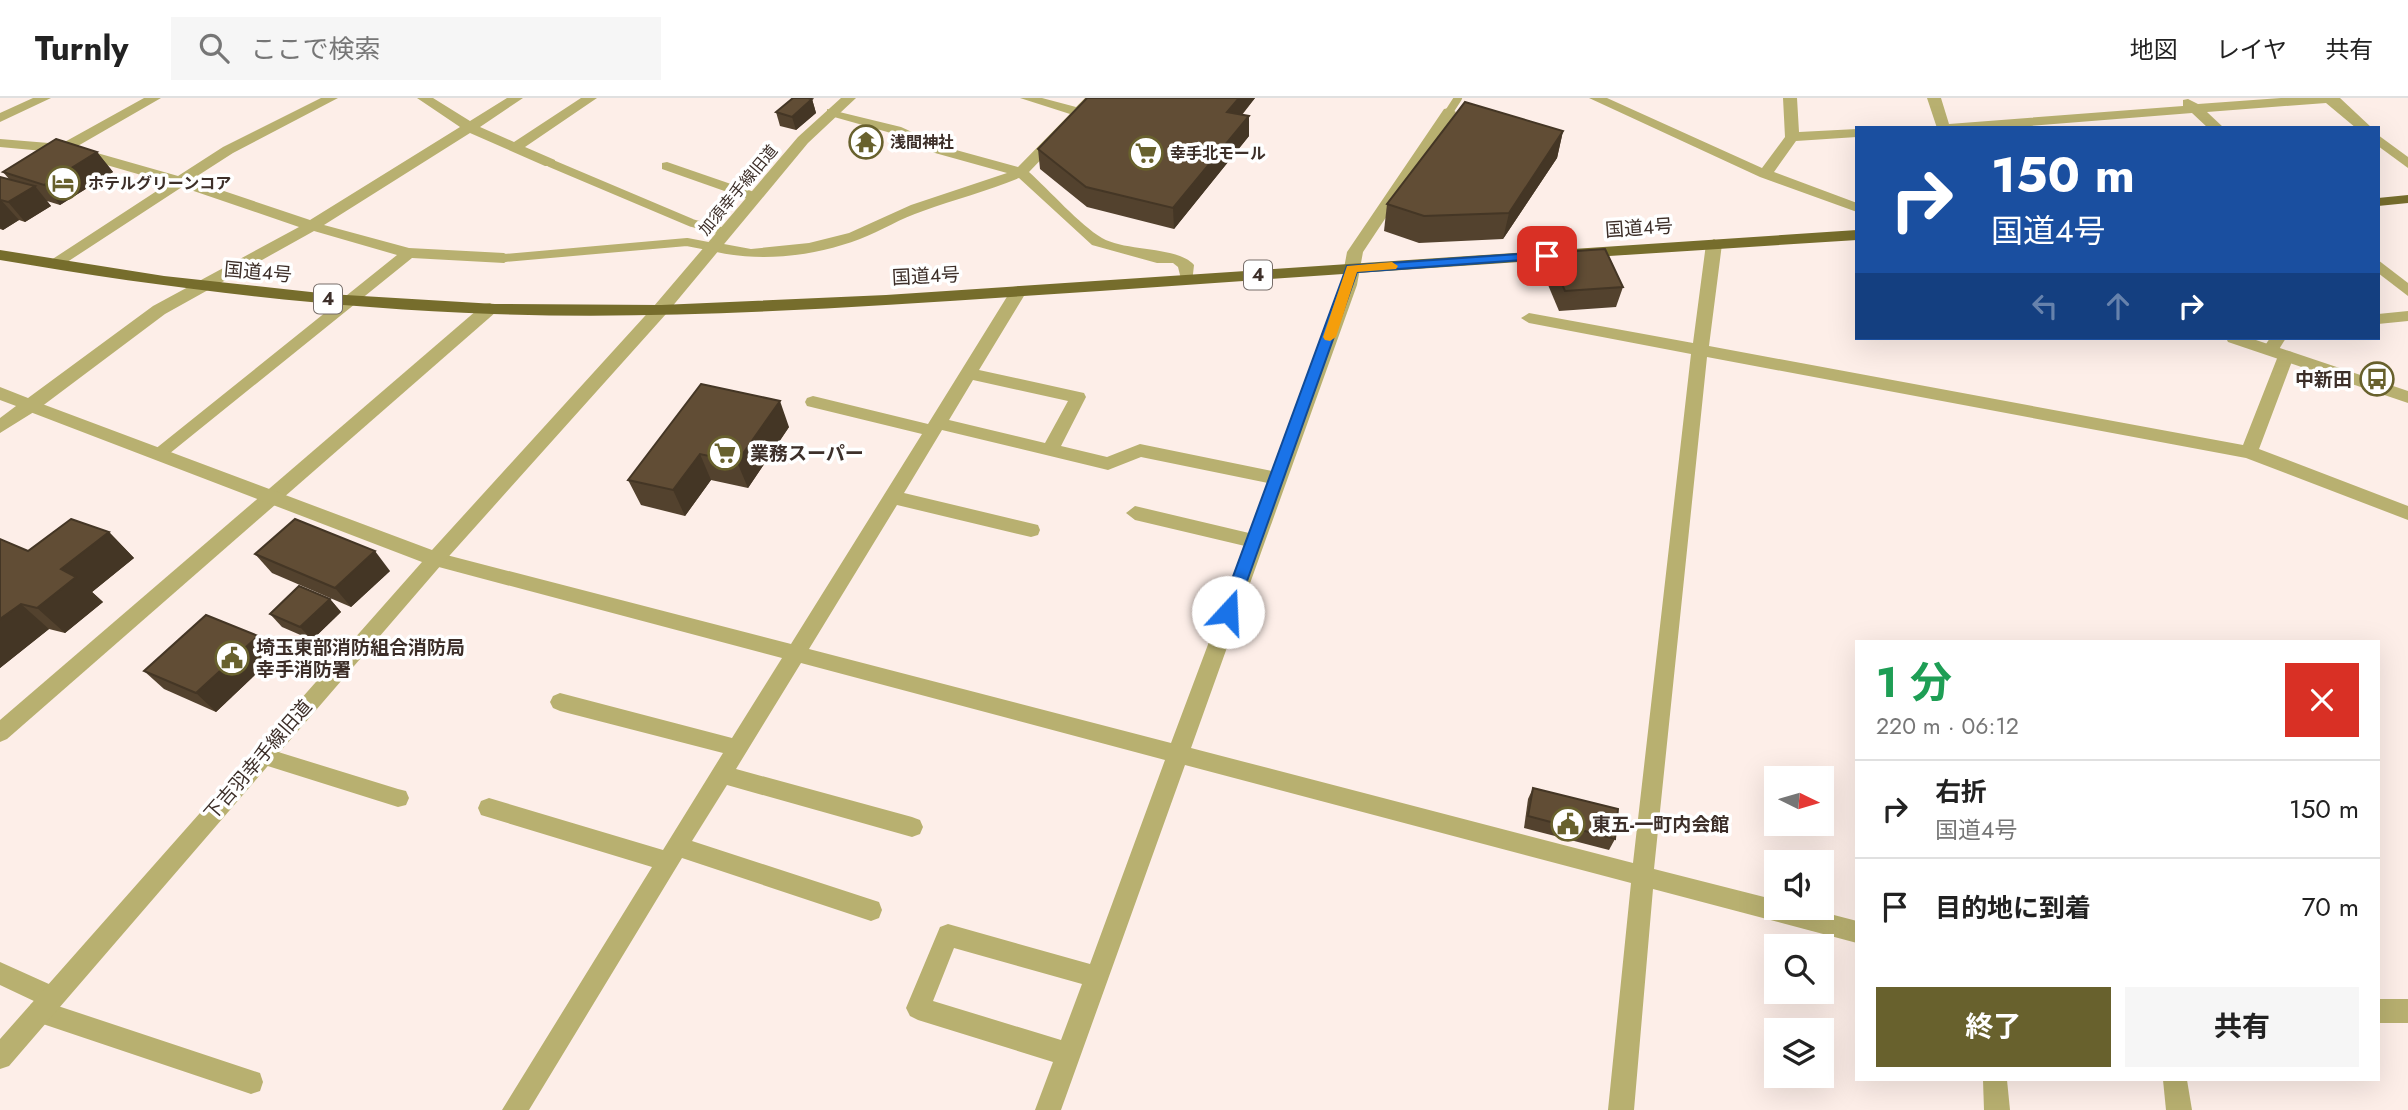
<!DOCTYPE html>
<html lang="ja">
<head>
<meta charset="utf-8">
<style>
  body { margin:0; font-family:Jost,"Noto Sans JP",sans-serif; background:#f6f6f6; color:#222; height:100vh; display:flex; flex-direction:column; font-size:26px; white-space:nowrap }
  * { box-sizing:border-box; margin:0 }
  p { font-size:23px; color:#767676 }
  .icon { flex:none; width:38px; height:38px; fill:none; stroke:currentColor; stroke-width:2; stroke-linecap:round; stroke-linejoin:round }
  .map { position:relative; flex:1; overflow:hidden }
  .sheet { position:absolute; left:1855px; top:542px; width:525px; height:441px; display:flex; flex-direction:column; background:#fff; border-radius:0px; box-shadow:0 7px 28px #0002 }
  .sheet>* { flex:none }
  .hud { position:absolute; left:1855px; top:28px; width:525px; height:214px; border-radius:0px; box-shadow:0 7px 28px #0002; background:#1a4fa0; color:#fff; overflow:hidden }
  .needle { width:46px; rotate:95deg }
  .controls { position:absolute; left:1764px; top:668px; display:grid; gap:14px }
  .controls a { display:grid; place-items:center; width:70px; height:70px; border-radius:0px; background:#fff; box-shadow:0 7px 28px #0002; font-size:35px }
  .pin { position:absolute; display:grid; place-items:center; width:60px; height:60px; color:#fff; margin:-30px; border-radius:14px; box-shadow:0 4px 10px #0006 }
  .me { position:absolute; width:77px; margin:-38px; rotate:20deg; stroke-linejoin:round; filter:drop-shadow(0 0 5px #0008) }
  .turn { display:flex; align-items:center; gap:24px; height:147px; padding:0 21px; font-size:32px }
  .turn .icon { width:91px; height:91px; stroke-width:2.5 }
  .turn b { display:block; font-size:49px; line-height:60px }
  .lanes { display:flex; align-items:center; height:66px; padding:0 21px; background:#0003; justify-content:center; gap:35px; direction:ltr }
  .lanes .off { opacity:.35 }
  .round { display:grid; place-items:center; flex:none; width:74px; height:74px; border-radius:0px; background:#f6f6f6 }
  .overview { display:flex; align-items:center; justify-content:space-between; height:119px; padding:0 21px }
  h1 { font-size:42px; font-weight:700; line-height:52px; color:#1e9e55 }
  .action { display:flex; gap:14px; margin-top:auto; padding:14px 21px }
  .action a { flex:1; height:80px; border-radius:0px; background:#68612d; color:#fff; font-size:28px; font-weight:700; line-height:80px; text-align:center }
  .action a+a { background:#f6f6f6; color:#222 }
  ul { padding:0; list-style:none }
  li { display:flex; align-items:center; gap:21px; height:98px; padding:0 21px; border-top:2px solid #e0e0e0 }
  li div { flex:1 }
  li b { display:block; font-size:26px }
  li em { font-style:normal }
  header { display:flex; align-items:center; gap:42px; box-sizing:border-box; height:98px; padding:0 35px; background:#fff; border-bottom:2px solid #e0e0e0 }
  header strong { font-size:33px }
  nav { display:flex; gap:38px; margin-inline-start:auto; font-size:24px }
  .search { width:490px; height:63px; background:#f6f6f6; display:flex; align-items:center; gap:18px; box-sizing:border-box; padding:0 24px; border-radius:0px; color:#767676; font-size:26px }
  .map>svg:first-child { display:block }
</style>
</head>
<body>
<header>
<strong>Turnly</strong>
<div class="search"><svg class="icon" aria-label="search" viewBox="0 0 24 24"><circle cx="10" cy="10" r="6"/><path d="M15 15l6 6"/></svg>ここで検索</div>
<nav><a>地図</a><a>レイヤ</a><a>共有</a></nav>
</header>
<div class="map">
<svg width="2408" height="1012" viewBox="0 0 2408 1012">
  <rect width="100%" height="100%" fill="#fdeee8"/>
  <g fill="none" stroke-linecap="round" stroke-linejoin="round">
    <g stroke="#b8b070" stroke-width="8">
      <path d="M1449,14l9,-14"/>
      <path d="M550,65l142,60 33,9"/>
      <path d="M504,160l183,-16 26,5"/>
    </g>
    <g fill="#b8b070" fill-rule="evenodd">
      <path d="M33,0h18l-51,24v-9z"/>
      <path d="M144,0h17l-85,49 102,29 45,-29 98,-49h17l-105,55 -42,27 119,40 150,-93 -43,-29h16l37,23 37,-23h16l-43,29 34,15 67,-44h16l-72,49 30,13v6h-10l-75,-33 -146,92 85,23 95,5 8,5 -8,5 -92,-5 -248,200h-12l-3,-4 248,-199 -83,-24 -149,83 -128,96 -37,23v-15l16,-12 -16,-6v-13l28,11 125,-92 146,-79 -117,-40 -124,81h-10v-6l121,-79 -104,-30 -65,-6v-8l61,5z"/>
      <path d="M1020,0h22l34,9 9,-9h15l-71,74c20,18 51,53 73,66 24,14 76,8 92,27l-2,18h-10l-4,-16 -5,-4h-16l-65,-18 -73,-67c-31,13 -64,21 -96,33 -22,7 -42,20 -63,28 -48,18 -103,24 -152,11l-3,-3 8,-5 38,7 58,-6 40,-10 62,-28 96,-32 -72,-20 -44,-20 -64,-18v-6l74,18 44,20 73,20 52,-53z"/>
      <path d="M1589,0h18l155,70 23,-31 -2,-39h14l2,34 58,-3v8l-61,4 -22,31 83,31v9l-97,-35z"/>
      <path d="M1927,0h14l8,26 234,-18v-6l5,-1 10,5 83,-6h59l32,30h-16l-30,-25 -119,9 17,16h-16l-16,-15 -187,15h-68z"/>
      <path d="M1449,10l7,4 -93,140 -6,33 -166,463 442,115 58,-509 -162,-31 -8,-5 8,-5 164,30 13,-99 8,-5 8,5 -13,102 534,99 35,-89 8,-5 6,1 2,4 -35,93 149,57v14l-162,-62 -539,-101 -53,512 122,31v8h31l50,13v22l-204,-54 -19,221h-26l23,-227 -446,-118 -124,345h-26l18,-48 -135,-42 -8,-4 -4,-8 34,-81 8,-3 142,40 75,-204 -364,-97 -65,106 176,48 8,3 3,7 -3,7 -8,3 -185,-52 -35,56 187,61 3,8 -3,8 -8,3 -189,-63 -153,252h-27l150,-243 -171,-52 -3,-7 3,-7 8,-3 174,52 60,-97 -163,-42 -7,-3 -3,-6 3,-6 7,-3 172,45 50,-80 -347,-92 -9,-7 2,-5 7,-2 356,92 131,-210 -115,-28 -2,-4 2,-4 6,-2 115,28 85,-137 6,-1 8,5 -48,79 105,23 2,4 -25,49 46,11 33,-13 132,27 69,-186 6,-33 97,-143zM973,282l95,21 -23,42 -96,-23zM942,332l166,40 33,-13 127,26 -19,50 -114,-27 -9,7 9,7 110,26 -74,197 -362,-94 88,-144 134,32 7,-2 2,-5 -2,-5 -134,-32zM954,850l128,36 -21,56 -128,-39z"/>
      <path d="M2378,37l30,22v11l-30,-22z"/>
      <path d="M667,64l93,32 2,3 -7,4 -5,-1 -88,-31v-6z"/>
      <path d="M2378,162l30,23v13l-30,-23z"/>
      <path d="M490,205l8,5 -2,4 -489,427 -7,3v-22l484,-416z"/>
      <path d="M2408,213v10l-30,3v-10z"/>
      <path d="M2270,240h16l-10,16 -6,1 -8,-5z"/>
      <path d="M262,649l136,42 8,2 3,7 -3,7 -8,2 -143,-45 -4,-6 4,-6z"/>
      <path d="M0,864l60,27 4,8 -6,9 202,67 3,9 -3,9 -9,3 -220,-74 -4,-8 4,-8 5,-2 -36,-17z"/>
      <rect x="2378" y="901" width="30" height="24"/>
      <path d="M1983,982h24l3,30h-26z"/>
      <path d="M2163,982h24l5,30h-26z"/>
    </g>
    <g fill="#b8b070" fill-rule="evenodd">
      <path d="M841,0h15l-48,45 -142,171 -224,250 -433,502 -9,3v-30l422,-477 -397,-152 -2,-4 2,-4h12l395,148 222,-244 144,-169z"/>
      <path d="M2226,240h24l158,53v12l-180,-61z"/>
    </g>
    <g fill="#766d2c" fill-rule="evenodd">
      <path d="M2408,97v8l-30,3v-8z"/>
      <path d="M1857,132v10c-252,16 -505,33 -757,51 -202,13 -405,30 -607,23 -166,-6 -330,-26 -493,-54v-10l164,26 165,18 166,10 166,1 225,-10z"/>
    </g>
  </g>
  <g fill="#53422e">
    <path d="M1087,0h168l-13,17 7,21 -75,93 -87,-22 -47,-38 -2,-20z"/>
    <path d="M812,1l4,14 -20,17 -16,-4 -4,-14z"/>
    <path d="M1563,33l-6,27 -54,81 -84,4 -35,-12 3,-27z"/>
    <path d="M97,54l16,20 -53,33 -13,-4 4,5 -26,16 -6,-2 -16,10 -3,-1v-52l9,2 -6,-7z"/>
    <path d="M1548,155l75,34 -7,20 -57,4 -16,-38z"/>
    <path d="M701,286l88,43 -41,61 -37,-8 -26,36 -44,-11 -13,-25z"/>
    <path d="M109,434l25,26 -42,34 11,10 -38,31 -16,-4 -49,39v-129l28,12z"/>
    <path d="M255,456l135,17 -39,36 -79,-34z"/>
    <path d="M330,501l11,13 -29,28 -30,-13 -12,-13z"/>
    <path d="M276,557l-60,57 -52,-23 -20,-18z"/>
    <path d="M1533,690l82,51 -6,11 -85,-22 4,-29z"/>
  </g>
  <g fill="#443625">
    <path d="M1239,0h16l-28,34v-20z"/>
    <path d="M812,1l4,14 -20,17 -4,-13z"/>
    <path d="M1249,18v20l-75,93 -1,-21z"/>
    <path d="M1563,33l-6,27 -54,81 6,-26z"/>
    <path d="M97,54l16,20 -53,33 -16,-20z"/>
    <path d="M35,88l16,20 -26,16 -17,-20z"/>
    <path d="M1,102l18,20 -16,10 -3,-3v-26z"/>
    <path d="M780,303l9,26 -41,61 -11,-26z"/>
    <path d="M700,356l11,26 -26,36 -12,-26z"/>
    <path d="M109,434l25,26 -42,34 11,10 -38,31 -28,-25 24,-39z"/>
    <path d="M375,453l15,20 -39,36 -16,-19z"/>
    <path d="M330,501l11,13 -29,28 -12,-13z"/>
    <path d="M21,506l28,25 -49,39v-49z"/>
    <path d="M258,538l18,19 -60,57 -20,-19z"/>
  </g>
  <g fill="#614d35" stroke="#443625" stroke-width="2">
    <path d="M793,0h15l4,1 -20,18 -16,-5z"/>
    <path d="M1087,0h152l-12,14 22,4 -76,92 -87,-21 -48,-38z"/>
    <path d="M1465,4l98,29 -54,82 -85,3 -37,-12z"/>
    <path d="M56,41l41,13 -53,33 -41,-13z"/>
    <path d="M0,79l35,9 -27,16 -7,-2 -1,1z"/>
    <path d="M1605,151l18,38 -58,4 -17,-38z"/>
    <path d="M701,286l79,17 -43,61 -37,-8 -27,36 -45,-10z"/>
    <path d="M71,421l38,13 -48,37 15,8 -39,31 -16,-4 -21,15v-80l28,12z"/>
    <path d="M295,421l80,32 -40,37 -80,-34z"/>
    <path d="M299,488l31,13 -30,28 -30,-13z"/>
    <path d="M206,517l52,21 -62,57 -52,-22z"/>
    <path d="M1533,690l85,21 -3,30 -87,-23z"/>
  </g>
  <path fill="#1a73e8" stroke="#114b97" stroke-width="2" d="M1547,154l4,1v5l-194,14 -121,340 -2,5h-11l-3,-5 127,-346z"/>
  <path fill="#f59e0b" d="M1392,164l6,4 -2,3 -39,3 -21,65 -6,4 -5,-1 -2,-3 24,-71z"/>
  <defs>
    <symbol id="temple-ring" viewBox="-11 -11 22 22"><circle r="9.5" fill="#fff" stroke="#68612d" stroke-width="1.5"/><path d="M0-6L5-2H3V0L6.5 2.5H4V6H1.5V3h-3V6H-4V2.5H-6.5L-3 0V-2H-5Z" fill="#68612d"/></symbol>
    <symbol id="supermarket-ring" viewBox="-11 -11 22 22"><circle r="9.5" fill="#fff" stroke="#68612d" stroke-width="1.5"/><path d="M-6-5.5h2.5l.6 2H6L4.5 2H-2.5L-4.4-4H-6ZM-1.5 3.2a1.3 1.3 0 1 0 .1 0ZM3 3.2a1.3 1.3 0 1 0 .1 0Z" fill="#68612d"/></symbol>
    <symbol id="hotel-ring" viewBox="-11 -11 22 22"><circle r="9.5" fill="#fff" stroke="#68612d" stroke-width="1.5"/><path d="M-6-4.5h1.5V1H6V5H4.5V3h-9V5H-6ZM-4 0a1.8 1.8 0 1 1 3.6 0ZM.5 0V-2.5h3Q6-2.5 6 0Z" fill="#68612d"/></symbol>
    <symbol id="bus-ring" viewBox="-11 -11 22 22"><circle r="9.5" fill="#fff" stroke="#68612d" stroke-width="1.5"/><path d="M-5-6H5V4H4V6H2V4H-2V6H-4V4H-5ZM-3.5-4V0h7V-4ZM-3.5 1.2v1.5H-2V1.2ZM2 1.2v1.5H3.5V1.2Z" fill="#68612d"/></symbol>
    <symbol id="civic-ring" viewBox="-11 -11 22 22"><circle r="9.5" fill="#fff" stroke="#68612d" stroke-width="1.5"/><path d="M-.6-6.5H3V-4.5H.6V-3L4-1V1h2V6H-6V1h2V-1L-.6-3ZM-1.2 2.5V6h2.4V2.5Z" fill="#68612d"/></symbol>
  </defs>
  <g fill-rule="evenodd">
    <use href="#temple-ring" x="847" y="25" width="38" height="38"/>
    <use href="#supermarket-ring" x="1127" y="36" width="38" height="38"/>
    <use href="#hotel-ring" x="44" y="66" width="38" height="38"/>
    <use href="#bus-ring" x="2358" y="262" width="38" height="38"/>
    <use href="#supermarket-ring" x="706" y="336" width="38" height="38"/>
    <use href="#civic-ring" x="213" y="541" width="38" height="38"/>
    <use href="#civic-ring" x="1549" y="707" width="38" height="38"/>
  </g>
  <g text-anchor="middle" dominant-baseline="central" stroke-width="7" stroke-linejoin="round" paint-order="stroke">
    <g font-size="16" font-weight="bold" fill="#3d2f29" stroke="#fff" text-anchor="start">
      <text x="890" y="44">浅間神社</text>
      <text x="1170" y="55">幸手北モール</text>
      <text x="88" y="85">ホテルグリーンコア</text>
    </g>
    <g font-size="16" fill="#3d2f29" stroke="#fff">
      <text transform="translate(738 92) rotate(-50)">加須幸手線旧道</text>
    </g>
    <g fill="#fff" stroke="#776d69" stroke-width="2">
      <rect x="1244" y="162.5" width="28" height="29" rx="5"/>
      <rect x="314" y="186.5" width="28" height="29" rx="5"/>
    </g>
    <g font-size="18" font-weight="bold" fill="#3d2f29">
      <text x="1258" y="177">4</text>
      <text x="328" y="201">4</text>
    </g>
    <g font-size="19" fill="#3d2f29" stroke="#fff">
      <text transform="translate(1639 130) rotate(-4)">国道4号</text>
      <text transform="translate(258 174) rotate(5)">国道4号</text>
      <text transform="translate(926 178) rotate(-3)">国道4号</text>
      <text transform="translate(258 662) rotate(-49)">下吉羽幸手線旧道</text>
    </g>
    <g font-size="19" font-weight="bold" fill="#3d2f29" stroke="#fff" text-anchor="start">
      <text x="2352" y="281" text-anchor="end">中新田</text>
      <text x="750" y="355">業務スーパー</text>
      <text x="256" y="549">埼玉東部消防組合消防局<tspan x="256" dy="22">幸手消防署</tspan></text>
      <text x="1592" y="726">東五-一町内会館</text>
    </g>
  </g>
</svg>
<div class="controls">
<a><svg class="needle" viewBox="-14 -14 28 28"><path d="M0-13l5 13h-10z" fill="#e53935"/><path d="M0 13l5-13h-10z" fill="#767676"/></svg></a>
<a><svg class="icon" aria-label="sound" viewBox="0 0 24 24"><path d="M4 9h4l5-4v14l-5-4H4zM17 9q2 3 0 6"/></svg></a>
<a><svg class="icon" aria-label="search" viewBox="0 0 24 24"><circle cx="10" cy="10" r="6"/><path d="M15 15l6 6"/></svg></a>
<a><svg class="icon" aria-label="layers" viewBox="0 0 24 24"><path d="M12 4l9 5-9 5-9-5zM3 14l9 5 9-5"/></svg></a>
</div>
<div class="pin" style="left:1547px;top:158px;background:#d93025"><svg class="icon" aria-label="arrive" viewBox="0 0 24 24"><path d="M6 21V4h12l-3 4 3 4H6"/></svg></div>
<svg class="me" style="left:1228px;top:514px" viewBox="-20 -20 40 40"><circle r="19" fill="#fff"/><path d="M0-13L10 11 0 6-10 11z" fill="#1a73e8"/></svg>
<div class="hud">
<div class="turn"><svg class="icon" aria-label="right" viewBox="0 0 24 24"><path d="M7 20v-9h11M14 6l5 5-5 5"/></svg><div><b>150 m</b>国道4号</div></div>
<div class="lanes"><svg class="icon off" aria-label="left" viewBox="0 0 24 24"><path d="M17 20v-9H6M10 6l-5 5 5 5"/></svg><svg class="icon off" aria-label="ahead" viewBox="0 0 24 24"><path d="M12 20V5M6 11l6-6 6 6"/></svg><svg class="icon" aria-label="right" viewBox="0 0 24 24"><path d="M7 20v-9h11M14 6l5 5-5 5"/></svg></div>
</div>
<section class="sheet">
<div class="overview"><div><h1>1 分</h1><p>220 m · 06:12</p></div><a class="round" style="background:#d93025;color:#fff"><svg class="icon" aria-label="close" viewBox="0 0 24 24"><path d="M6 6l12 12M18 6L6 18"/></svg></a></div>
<ul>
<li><svg class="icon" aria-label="right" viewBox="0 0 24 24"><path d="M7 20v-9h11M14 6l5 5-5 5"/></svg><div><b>右折</b><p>国道4号</p></div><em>150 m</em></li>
<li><svg class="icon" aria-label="arrive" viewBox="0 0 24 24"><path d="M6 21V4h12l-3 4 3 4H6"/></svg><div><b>目的地に到着</b></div><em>70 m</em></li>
</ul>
<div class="action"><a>終了</a><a>共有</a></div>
</section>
</div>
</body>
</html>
